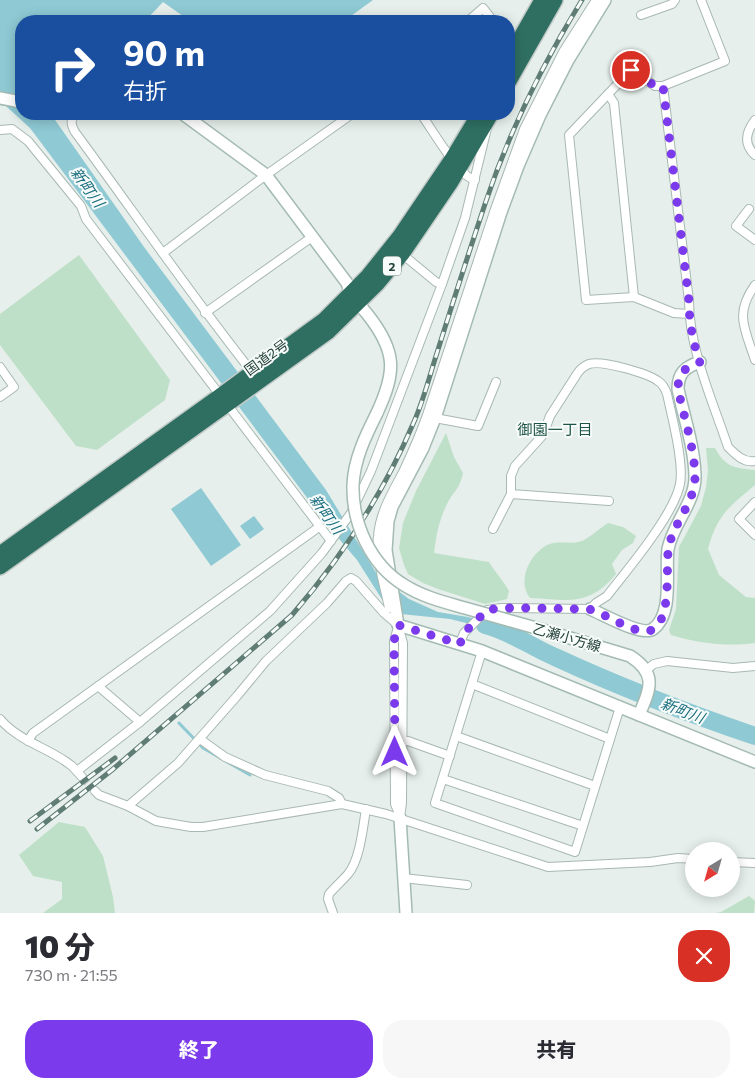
<!DOCTYPE html>
<html lang="ja">
<head>
<meta charset="utf-8">
<style>
  body { margin:0; font-family:Commissioner,"Noto Sans JP",sans-serif; background:#f7f7f7; color:#2b2b33; height:100vh; display:flex; flex-direction:column; font-size:19px; white-space:nowrap }
  * { box-sizing:border-box; margin:0 }
  p { font-size:16px; color:#7c7c81 }
  .icon { flex:none; width:28px; height:28px; fill:none; stroke:currentColor; stroke-width:2; stroke-linecap:round; stroke-linejoin:round }
  .map { position:relative; height:913px; overflow:hidden }
  .side { display:flex; flex-direction:column; background:#fff; flex:1 }
  .side>* { flex:none }
  .banner { position:absolute; left:15px; top:15px; width:500px; height:105px; border-radius:20px; box-shadow:0 2px 12px #0003; background:#1a4fa0; color:#fff; overflow:hidden }
  .needle { width:32px; rotate:217deg }
  .fabs { position:absolute; left:685px; top:842px; display:grid; gap:10px }
  .fabs a { display:grid; place-items:center; width:55px; height:55px; border-radius:50%; background:#fff; box-shadow:0 2px 12px #0003; font-size:25px }
  .pin { position:absolute; display:grid; place-items:center; width:42px; height:42px; color:#fff; margin:-21px; border:2px solid #fff; border-radius:50%; box-shadow:0 1px 5px #0007 }
  .me { position:absolute; width:55px; margin:-28px; rotate:0deg; stroke-linejoin:round; filter:drop-shadow(0 0 4px #0008) }
  .turn { display:flex; align-items:center; gap:18px; height:105px; padding:0 25px; font-size:22px }
  .turn .icon { width:65px; height:65px; stroke-width:2.5 }
  .turn b { display:block; font-size:35px; line-height:42px }
  .round { display:grid; place-items:center; flex:none; width:52px; height:52px; border-radius:20px; background:#f7f7f7 }
  .head { display:flex; align-items:center; justify-content:space-between; height:85px; padding:0 25px }
  h1 { font-size:30px; font-weight:800; line-height:38px }
  .action { display:flex; gap:10px; margin-top:auto; padding:10px 25px }
  .action a { flex:1; height:58px; border-radius:20px; background:#7c3aed; color:#fff; font-size:20px; font-weight:800; line-height:58px; text-align:center }
  .action a+a { background:#f7f7f7; color:#2b2b33 }
  .map>svg:first-child { display:block }
</style>
</head>
<body>
<div class="map">
<svg width="755" height="913" viewBox="0 0 755 913">
  <rect width="100%" height="100%" fill="#e6efeb"/>
  <g fill="#bfe0c8">
    <path d="M79,255l91,125 -5,20 -68,50 -21,-4 -76,-101v-31z"/>
    <path d="M446,433l8,24 9,16c-4,18 -9,17 -16,31 -8,16 -11,32 -13,49l55,9c6,10 14,18 20,29l-2,8 -22,5 -47,-15 -15,-6 -15,-9 -4,-9 -5,-17 4,-25 13,-32z"/>
    <path d="M706,448h9c10,19 19,20 40,22v15c-26,22 -38,30 -47,64l11,26 27,22 9,1v45c-27,4 -59,0 -84,-8l-2,-5 7,-21 3,-62 22,-41 5,-19 2,-16z"/>
    <path d="M608,523l15,4 13,9 -3,7 -11,7 -10,14 4,10c-27,33 -48,26 -86,24 -13,-17 -1,-43 17,-53 11,-5 24,0 35,-4 4,-1 21,-15 26,-18z"/>
    <path d="M59,822l26,5 18,29 10,41 2,16h-72l19,-14v-17l-29,-6 -14,-21z"/>
    <path d="M749,896l6,5 -1,12h-39l6,-1z"/>
  </g>
  <g fill="#8ec9d4">
    <path d="M0,0h373l-29,21h-154l-27,-19 -18,19h-124v93h31l1,3 91,130 182,243 52,86 31,23 29,13 30,5 30,9 10,7 -17,-6 -13,-1 -28,-7 -49,-5 -18,-13 -26,-41 -28,-33 -299,-399 -23,-21 -7,-9z"/>
    <path d="M201,488l40,57 -30,21 -40,-57z"/>
    <path d="M254,516l10,13 -14,10 -10,-13z"/>
  </g>
  <g fill="none" stroke-linecap="round" stroke-linejoin="round">
    <g stroke="#8ec9d4" stroke-width="3">
      <path d="M179,723l24,25 47,27"/>
      <path d="M398,754l1,-55"/>
    </g>
    <path stroke="#8ec9d4" stroke-width="18" d="M485,625c25,6 46,22 70,32 65,30 132,56 200,79"/>
    <path stroke="#bfccc8" stroke-width="8" stroke-dasharray="8 4" stroke-linecap="butt" d="M82,777l13,14"/>
    <defs>
      <g id="street">
        <path d="M641,15l31,-11 3,-4"/>
        <path d="M468,21l15,-13 10,13"/>
        <path d="M663,86l26,215c0,48 24,101 39,146 8,8 16,16 27,14"/>
        <path d="M608,94l6,9 20,194"/>
        <path d="M75,114c-5,6 -4,11 0,18 59,80 115,162 177,240"/>
        <path d="M421,114c11,15 38,63 54,66"/>
        <path d="M755,120c-9,12 -12,24 0,35"/>
        <path d="M0,130l12,-1 16,12 53,65 5,13 245,322"/>
        <path d="M749,209l-13,17 19,14"/>
        <path d="M163,253l103,-78 86,-61"/>
        <path d="M402,254l34,28 6,2"/>
        <path d="M755,285c-21,29 -10,44 0,75"/>
        <path d="M205,313l107,-76"/>
        <path d="M689,314l-15,-1 -40,-16 -48,3 -17,-165 62,-65 24,16h8l62,-25 -24,-61"/>
        <path d="M0,367l14,20 -14,10"/>
        <path d="M435,418l43,8 18,-44"/>
        <path d="M755,502l-16,17 16,16"/>
        <path d="M493,529l18,-35"/>
        <path d="M389,608c-4,-21 -14,-51 -11,-72 2,-24 14,-43 25,-64 9,-19 17,-37 24,-57l68,-206 29,-80 39,-77 33,-52"/>
        <path d="M398,627l-4,14 1,163 4,10"/>
        <path d="M460,643l4,-10 23,-23 14,-2 89,1 6,-6 11,-7c20,-26 67,-81 73,-112 4,-22 -8,-67 -13,-90 -2,-6 -4,-10 -9,-13 -11,-8 -56,-21 -69,-17 -5,2 -9,5 -12,10l-27,42 -7,19 -28,31 -4,10v18l98,7"/>
        <path d="M482,651l-47,152 140,49 45,-145"/>
        <path d="M646,670l8,-6 13,-3 66,7 22,-2"/>
        <path d="M472,684l138,55"/>
        <path d="M98,686l42,36"/>
        <path d="M0,719c18,21 43,27 65,42l7,5 10,11"/>
        <path d="M456,736l139,50"/>
        <path d="M200,739l25,18 40,18 63,16 11,7 3,6"/>
        <path d="M28,741l5,-8 286,-206"/>
        <path d="M403,741h5l42,15"/>
        <path d="M77,771l63,-49 130,-111 52,-58 29,-40 20,-42 71,-187 23,-66 22,-90"/>
        <path d="M443,779l140,47"/>
        <path d="M95,791l4,4 29,11 28,15 35,6h12l139,-23 44,10 162,53 102,-5 28,-4 16,1"/>
        <path d="M128,806l50,-43 59,-67 29,-35 61,-58 19,-22 5,-3 5,3 28,32 14,12 5,18 -1,160 -2,15"/>
        <path d="M731,862l24,1"/>
        <path d="M403,878l64,7"/>
        <path d="M333,913l-5,-14 1,-5c6,-7 13,-13 19,-20 12,-14 15,-47 18,-65"/>
      </g>
      <g id="secondary">
        <path d="M605,0l-37,60 -28,55 -22,51 -17,46 -66,206 -12,30 -31,59 -4,14 -2,29 12,75 84,26 273,111"/>
        <path d="M0,98l21,4"/>
        <path d="M183,114l83,61 81,108c4,16 11,19 21,32 29,37 28,57 9,98"/>
        <path d="M590,609c13,5 52,28 63,20 21,-15 12,-58 15,-80 5,-26 28,-47 27,-74 -1,-29 -11,-58 -17,-86 0,-16 7,-22 22,-27"/>
        <path d="M550,632l80,24c28,18 20,33 9,59"/>
        <path d="M400,818l6,95"/>
      </g>
      <g id="highway">
        <path d="M509,58l33,-58"/>
        <path d="M509,81l46,-81"/>
        <path d="M0,554l224,-161 100,-73 44,-44 32,-40 52,-77 27,-45"/>
        <path d="M0,567l328,-235 49,-48 25,-30 49,-72 40,-68"/>
      </g>
    </defs>
    <use href="#street" stroke="#a8b8b2" stroke-width="10"/>
    <use href="#secondary" stroke="#a4bbb3" stroke-width="14"/>
    <use href="#highway" stroke="#c2cac8" stroke-width="18"/>
    <use href="#street" stroke="#fff" stroke-width="8"/>
    <use href="#secondary" stroke="#fff" stroke-width="11"/>
    <use href="#highway" stroke="#2f6f62" stroke-width="15"/>
    <defs>
      <g id="rail">
        <path d="M30,821l85,-63"/>
        <path d="M37,829l75,-59 180,-155c50,-58 91,-121 121,-191 10,-22 16,-46 23,-68 16,-51 32,-101 49,-152 24,-72 57,-139 97,-204"/>
      </g>
    </defs>
    <use href="#rail" stroke="#5f7d75" stroke-width="5"/>
    <use href="#rail" stroke="#f7fbf9" stroke-width="3" stroke-dasharray="9" stroke-linecap="butt"/>
    <defs>
      <path id="secondary-bridge" d="M377,413c-11,22 -23,46 -24,72 -1,39 18,80 51,100 19,12 40,17 61,23 28,8 57,16 85,24"/>
    </defs>
    <use href="#secondary-bridge" stroke="#a4bbb3" stroke-width="14" stroke-linecap="butt"/>
    <use href="#secondary-bridge" stroke="#fff" stroke-width="11"/>
  </g>
  <g fill="none" stroke-linecap="round" stroke-linejoin="round">
    <path stroke="#7c3aed" stroke-width="9" stroke-dasharray="0 16.2" d="M395,752l-1,-111 4,-16 62,19 4,-11 23,-23 14,-2c23,0 46,0 68,1 8,0 16,-1 23,1 15,5 43,24 57,21 23,-6 17,-59 19,-78 2,-28 28,-49 27,-78 -1,-28 -11,-58 -17,-86 0,-16 7,-22 22,-27 -7,-19 -11,-40 -11,-61l-26,-215h-8l-24,-16"/>
  </g>
  <g text-anchor="middle" dominant-baseline="central" stroke-width="4" stroke-linejoin="round" paint-order="stroke">
    <rect fill="#f7fbf9" stroke="#637a73" stroke-width="1" x="383" y="256.5" width="18" height="19" rx="4"/>
    <g font-size="12" font-weight="bold" fill="#24423a">
      <text x="392" y="266">2</text>
    </g>
    <g font-size="14" fill="#24423a" stroke="#f7fbf9">
      <text transform="translate(266 357) rotate(-36)">国道2号</text>
      <text transform="translate(567 637) rotate(16)">乙瀬小方線</text>
    </g>
    <g font-size="15" font-style="italic" fill="#1c6f80" stroke="#f7fbf9">
      <text transform="translate(88 187) rotate(54)">新町川</text>
      <text transform="translate(327 514) rotate(54)">新町川</text>
      <text transform="translate(683 710) rotate(21)">新町川</text>
    </g>
    <g font-size="15" fill="#1f5548" stroke="#f7fbf9">
      <text x="555" y="429">御園一丁目</text>
    </g>
  </g>
</svg>
<div class="fabs">
<a><svg class="needle" viewBox="-14 -14 28 28"><path d="M0-13l5 13h-10z" fill="#e53935"/><path d="M0 13l5-13h-10z" fill="#7c7c81"/></svg></a>
</div>
<div class="pin" style="left:631px;top:70px;background:#d93025"><svg class="icon" aria-label="arrive" viewBox="0 0 24 24"><path d="M6 21V4h12l-3 4 3 4H6"/></svg></div>
<svg class="me" style="left:395px;top:752px" viewBox="-20 -20 40 40"><path d="M0-17L14 15 0 8-14 15z" fill="#7c3aed" stroke="#fff" stroke-width="4"/></svg>
<div class="banner">
<div class="turn"><svg class="icon" aria-label="right" viewBox="0 0 24 24"><path d="M7 20v-9h11M14 6l5 5-5 5"/></svg><div><b>90 m</b>右折</div></div>
</div>
</div>
<section class="side">
<div class="head"><div><h1>10 分</h1><p>730 m · 21:55</p></div><a class="round" style="background:#d93025;color:#fff"><svg class="icon" aria-label="close" viewBox="0 0 24 24"><path d="M6 6l12 12M18 6L6 18"/></svg></a></div>
<div class="action"><a>終了</a><a>共有</a></div>
</section>
</body>
</html>
